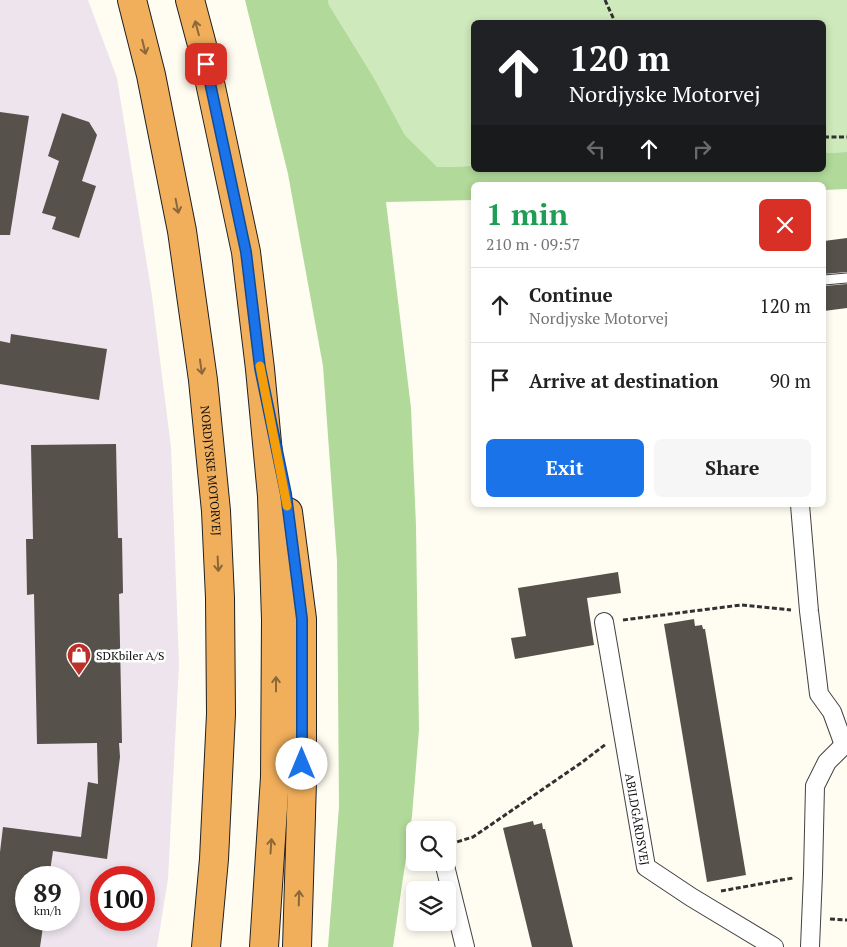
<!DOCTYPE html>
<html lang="en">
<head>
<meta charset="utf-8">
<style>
  body { margin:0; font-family:"PT Serif",serif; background:#f6f6f6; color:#222; height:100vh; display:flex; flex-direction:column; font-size:19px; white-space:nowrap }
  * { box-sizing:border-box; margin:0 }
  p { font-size:16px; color:#767676 }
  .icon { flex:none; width:28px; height:28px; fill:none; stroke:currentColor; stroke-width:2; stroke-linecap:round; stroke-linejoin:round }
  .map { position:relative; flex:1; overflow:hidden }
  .panel { position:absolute; left:471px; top:182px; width:355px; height:325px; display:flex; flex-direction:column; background:#fff; border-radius:8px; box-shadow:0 2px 8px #0003 }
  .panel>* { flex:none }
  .guide { position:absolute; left:471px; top:20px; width:355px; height:152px; border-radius:8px; box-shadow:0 2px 8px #0003; background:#202124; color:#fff; overflow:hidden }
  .fabs { position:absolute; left:406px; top:821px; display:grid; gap:10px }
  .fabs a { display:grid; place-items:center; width:50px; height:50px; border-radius:8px; background:#fff; box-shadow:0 2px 8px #0003; font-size:25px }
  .speed { position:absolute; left:15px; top:866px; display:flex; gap:10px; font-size:25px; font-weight:700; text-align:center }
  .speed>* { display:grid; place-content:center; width:65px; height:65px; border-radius:50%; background:#fff; box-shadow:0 2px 8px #0003; line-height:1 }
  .speed small { font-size:12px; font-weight:400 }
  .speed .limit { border:8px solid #d22; background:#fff; color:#111 }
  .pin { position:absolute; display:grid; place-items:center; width:42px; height:42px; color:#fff; margin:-21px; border-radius:10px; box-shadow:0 2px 8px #0006 }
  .me { position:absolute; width:55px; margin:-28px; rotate:0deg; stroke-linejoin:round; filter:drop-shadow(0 0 4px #0008) }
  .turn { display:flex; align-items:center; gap:18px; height:105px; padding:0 15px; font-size:22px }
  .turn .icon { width:65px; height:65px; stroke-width:2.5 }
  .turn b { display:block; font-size:35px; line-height:42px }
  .lanes { display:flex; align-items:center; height:48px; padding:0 15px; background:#0003; justify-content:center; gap:25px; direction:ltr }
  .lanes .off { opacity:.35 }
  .round { display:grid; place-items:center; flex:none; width:52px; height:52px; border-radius:8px; background:#f6f6f6 }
  .overview { display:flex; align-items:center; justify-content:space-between; height:85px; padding:0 15px }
  h1 { font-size:30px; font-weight:800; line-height:38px; color:#1e9e55 }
  .cta { display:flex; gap:10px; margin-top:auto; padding:10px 15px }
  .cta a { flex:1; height:58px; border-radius:8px; background:#1a73e8; color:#fff; font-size:20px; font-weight:800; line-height:58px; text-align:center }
  .cta a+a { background:#f6f6f6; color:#222 }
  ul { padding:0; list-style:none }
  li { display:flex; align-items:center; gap:15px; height:75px; padding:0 15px; border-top:1px solid #e0e0e0 }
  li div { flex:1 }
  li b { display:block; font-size:19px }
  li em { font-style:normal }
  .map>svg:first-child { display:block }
</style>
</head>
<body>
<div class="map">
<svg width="847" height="947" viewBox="0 0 847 947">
  <rect width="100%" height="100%" fill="#fffdf1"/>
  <path fill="#ede4ed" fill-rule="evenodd" d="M0,0h88l29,78 35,218 19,151 8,217 -11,215 -11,68h-157zM26,878h43v42h-43zM101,878h43v42h-43z"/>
  <path fill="#cee9bb" d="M328,0h519v152l-23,1v-131h-350v144l-38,1 -31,-32 -31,-57 -45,-73z"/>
  <path fill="#b1d99a" d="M245,0h83l1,5 45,73 31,57 32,32 37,-1v4h350v-17l23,-1v37l-23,1v-5h-350v15l-88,2 25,206 5,118 3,204 -7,86 -19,131h-65l11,-140 -2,-246 -14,-195 -35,-192z"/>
  <g fill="#57514b">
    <path d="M0,112l29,4 -19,119h-10z"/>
    <path d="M62,113l27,9 8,13 -15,46 14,5 -17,52 -27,-9 4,-12 -14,-4 17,-52 -11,-5z"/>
    <path d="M847,238v34l-23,2v-33z"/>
    <path d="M847,284v24l-23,3v-25z"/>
    <path d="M11,334l96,15 -8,51 -99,-16v-43l10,2z"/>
    <path d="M116,444l2,94h4l1,55 -4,1 3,149h-3l1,14 -13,102 -54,-8 -4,27h-23v42h18l-4,27h-40v-95l3,-25 78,10 7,-55 10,2 -1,-41 -60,1 -3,-150 -7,1 -1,-56h7l-2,-94z"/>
    <path d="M618,572l3,21 -34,5 7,47 -79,14 -4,-21 15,-2 -8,-48z"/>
    <path d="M694,619l1,7 7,-1 1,4h2l41,246 -39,7 -43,-258z"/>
    <path d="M533,821l1,4 8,-2 1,6h2l28,118h-41l-29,-119z"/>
  </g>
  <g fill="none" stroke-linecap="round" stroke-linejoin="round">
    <defs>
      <path id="service" d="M824,280l23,-2"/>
      <g id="minor">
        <path d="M800,505l9,106 10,83 13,18 12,33"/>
        <path id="s1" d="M604,622l42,245 45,30 83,50"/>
        <path d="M444,862l21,85"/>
        <path d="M810,947l3,-73 2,-88 12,-24 17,-17 3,-2"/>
      </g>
      <g id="motorway">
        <path id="s2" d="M132,0l19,75 31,156 21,149 13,131 4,87 1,116 -7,145 -8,88"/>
        <path d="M190,0l12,45 44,207 14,117 12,127 4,124 -1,157 -11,170"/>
        <path d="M288,512l14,107v163l-5,165"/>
      </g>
    </defs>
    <use href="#service" stroke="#424242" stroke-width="11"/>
    <use href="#minor" stroke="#424242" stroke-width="20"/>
    <use href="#motorway" stroke="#202020" stroke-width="30"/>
    <g stroke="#313131" stroke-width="3" stroke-dasharray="5 2.5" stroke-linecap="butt">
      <path d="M605,0l10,22"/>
      <path d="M824,137h23"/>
      <path d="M623,620l118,-15 50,5"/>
      <path d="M450,844l23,-7 108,-74 25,-19"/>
      <path d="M721,891l72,-13"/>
      <path d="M830,919l17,1"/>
    </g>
    <use href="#service" stroke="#fff" stroke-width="9"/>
    <use href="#minor" stroke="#fff" stroke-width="18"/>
    <use href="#motorway" stroke="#f1af5c" stroke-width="28"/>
  </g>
  <defs><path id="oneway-shaft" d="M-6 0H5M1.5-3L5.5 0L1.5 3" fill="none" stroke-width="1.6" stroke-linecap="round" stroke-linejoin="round" transform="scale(1.25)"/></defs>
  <g stroke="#8b6739">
    <use href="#oneway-shaft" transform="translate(197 28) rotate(-105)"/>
    <use href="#oneway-shaft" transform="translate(144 47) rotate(76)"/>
    <use href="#oneway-shaft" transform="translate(177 206) rotate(79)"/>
    <use href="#oneway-shaft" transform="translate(201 367) rotate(82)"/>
    <use href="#oneway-shaft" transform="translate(218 564) rotate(87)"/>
    <use href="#oneway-shaft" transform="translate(276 684) rotate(-90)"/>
    <use href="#oneway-shaft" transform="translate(271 846) rotate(-86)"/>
    <use href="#oneway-shaft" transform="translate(299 898) rotate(-88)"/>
  </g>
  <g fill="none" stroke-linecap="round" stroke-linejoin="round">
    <defs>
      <path id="route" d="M206,64l40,188 14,116 26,126 16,125v145"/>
    </defs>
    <use href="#route" stroke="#114b97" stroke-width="12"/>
    <use href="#route" stroke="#1a73e8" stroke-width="9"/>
    <path stroke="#f59e0b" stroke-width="9" d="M260,366l27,140"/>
  </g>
  <defs>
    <symbol id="shop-pin" viewBox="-11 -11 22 30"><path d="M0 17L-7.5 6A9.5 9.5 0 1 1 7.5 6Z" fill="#bd3029" stroke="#fff"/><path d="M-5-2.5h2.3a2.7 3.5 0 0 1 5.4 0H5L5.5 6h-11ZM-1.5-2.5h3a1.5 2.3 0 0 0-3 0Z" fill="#fff"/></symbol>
  </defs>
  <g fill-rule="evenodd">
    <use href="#shop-pin" x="65" y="641" width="28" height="38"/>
  </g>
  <g text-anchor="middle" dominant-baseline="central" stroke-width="5" stroke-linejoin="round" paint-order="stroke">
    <g font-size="12" fill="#0f0f0f" stroke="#fff">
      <text stroke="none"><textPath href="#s2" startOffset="478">NORDJYSKE MOTORVEJ</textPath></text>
      <text stroke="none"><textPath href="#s1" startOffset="200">ABILDGÅRDSVEJ</textPath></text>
    </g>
    <g font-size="12" fill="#0f0f0f" stroke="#fff" text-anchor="start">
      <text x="96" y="655">SDKbiler A/S</text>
    </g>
  </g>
</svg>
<div class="fabs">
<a><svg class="icon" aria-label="search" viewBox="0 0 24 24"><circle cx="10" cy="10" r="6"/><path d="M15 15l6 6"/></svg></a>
<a><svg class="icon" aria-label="layers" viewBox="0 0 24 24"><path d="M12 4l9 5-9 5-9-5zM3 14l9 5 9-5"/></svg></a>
</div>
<div class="speed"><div>89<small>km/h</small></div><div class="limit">100</div></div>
<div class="pin" style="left:206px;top:64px;background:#d93025"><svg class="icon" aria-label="arrive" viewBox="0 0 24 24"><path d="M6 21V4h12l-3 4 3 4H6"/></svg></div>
<svg class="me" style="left:302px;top:764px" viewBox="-20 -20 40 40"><circle r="19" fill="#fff"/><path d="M0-13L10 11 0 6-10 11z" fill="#1a73e8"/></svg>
<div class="guide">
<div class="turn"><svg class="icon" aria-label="ahead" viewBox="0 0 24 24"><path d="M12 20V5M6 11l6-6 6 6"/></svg><div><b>120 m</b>Nordjyske Motorvej</div></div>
<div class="lanes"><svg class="icon off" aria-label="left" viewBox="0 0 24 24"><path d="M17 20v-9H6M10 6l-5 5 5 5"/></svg><svg class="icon" aria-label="ahead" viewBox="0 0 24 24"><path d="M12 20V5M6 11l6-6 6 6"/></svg><svg class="icon off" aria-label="right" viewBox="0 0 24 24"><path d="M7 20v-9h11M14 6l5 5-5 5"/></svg></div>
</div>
<section class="panel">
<div class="overview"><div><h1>1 min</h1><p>210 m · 09:57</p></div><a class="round" style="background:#d93025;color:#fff"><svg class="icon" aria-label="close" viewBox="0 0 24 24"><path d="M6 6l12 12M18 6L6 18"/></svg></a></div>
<ul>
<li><svg class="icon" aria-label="ahead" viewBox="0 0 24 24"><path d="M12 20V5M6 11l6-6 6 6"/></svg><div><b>Continue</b><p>Nordjyske Motorvej</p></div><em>120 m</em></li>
<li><svg class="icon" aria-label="arrive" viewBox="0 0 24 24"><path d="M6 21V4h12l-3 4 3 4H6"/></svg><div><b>Arrive at destination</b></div><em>90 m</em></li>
</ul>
<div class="cta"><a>Exit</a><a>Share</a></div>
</section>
</div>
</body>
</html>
